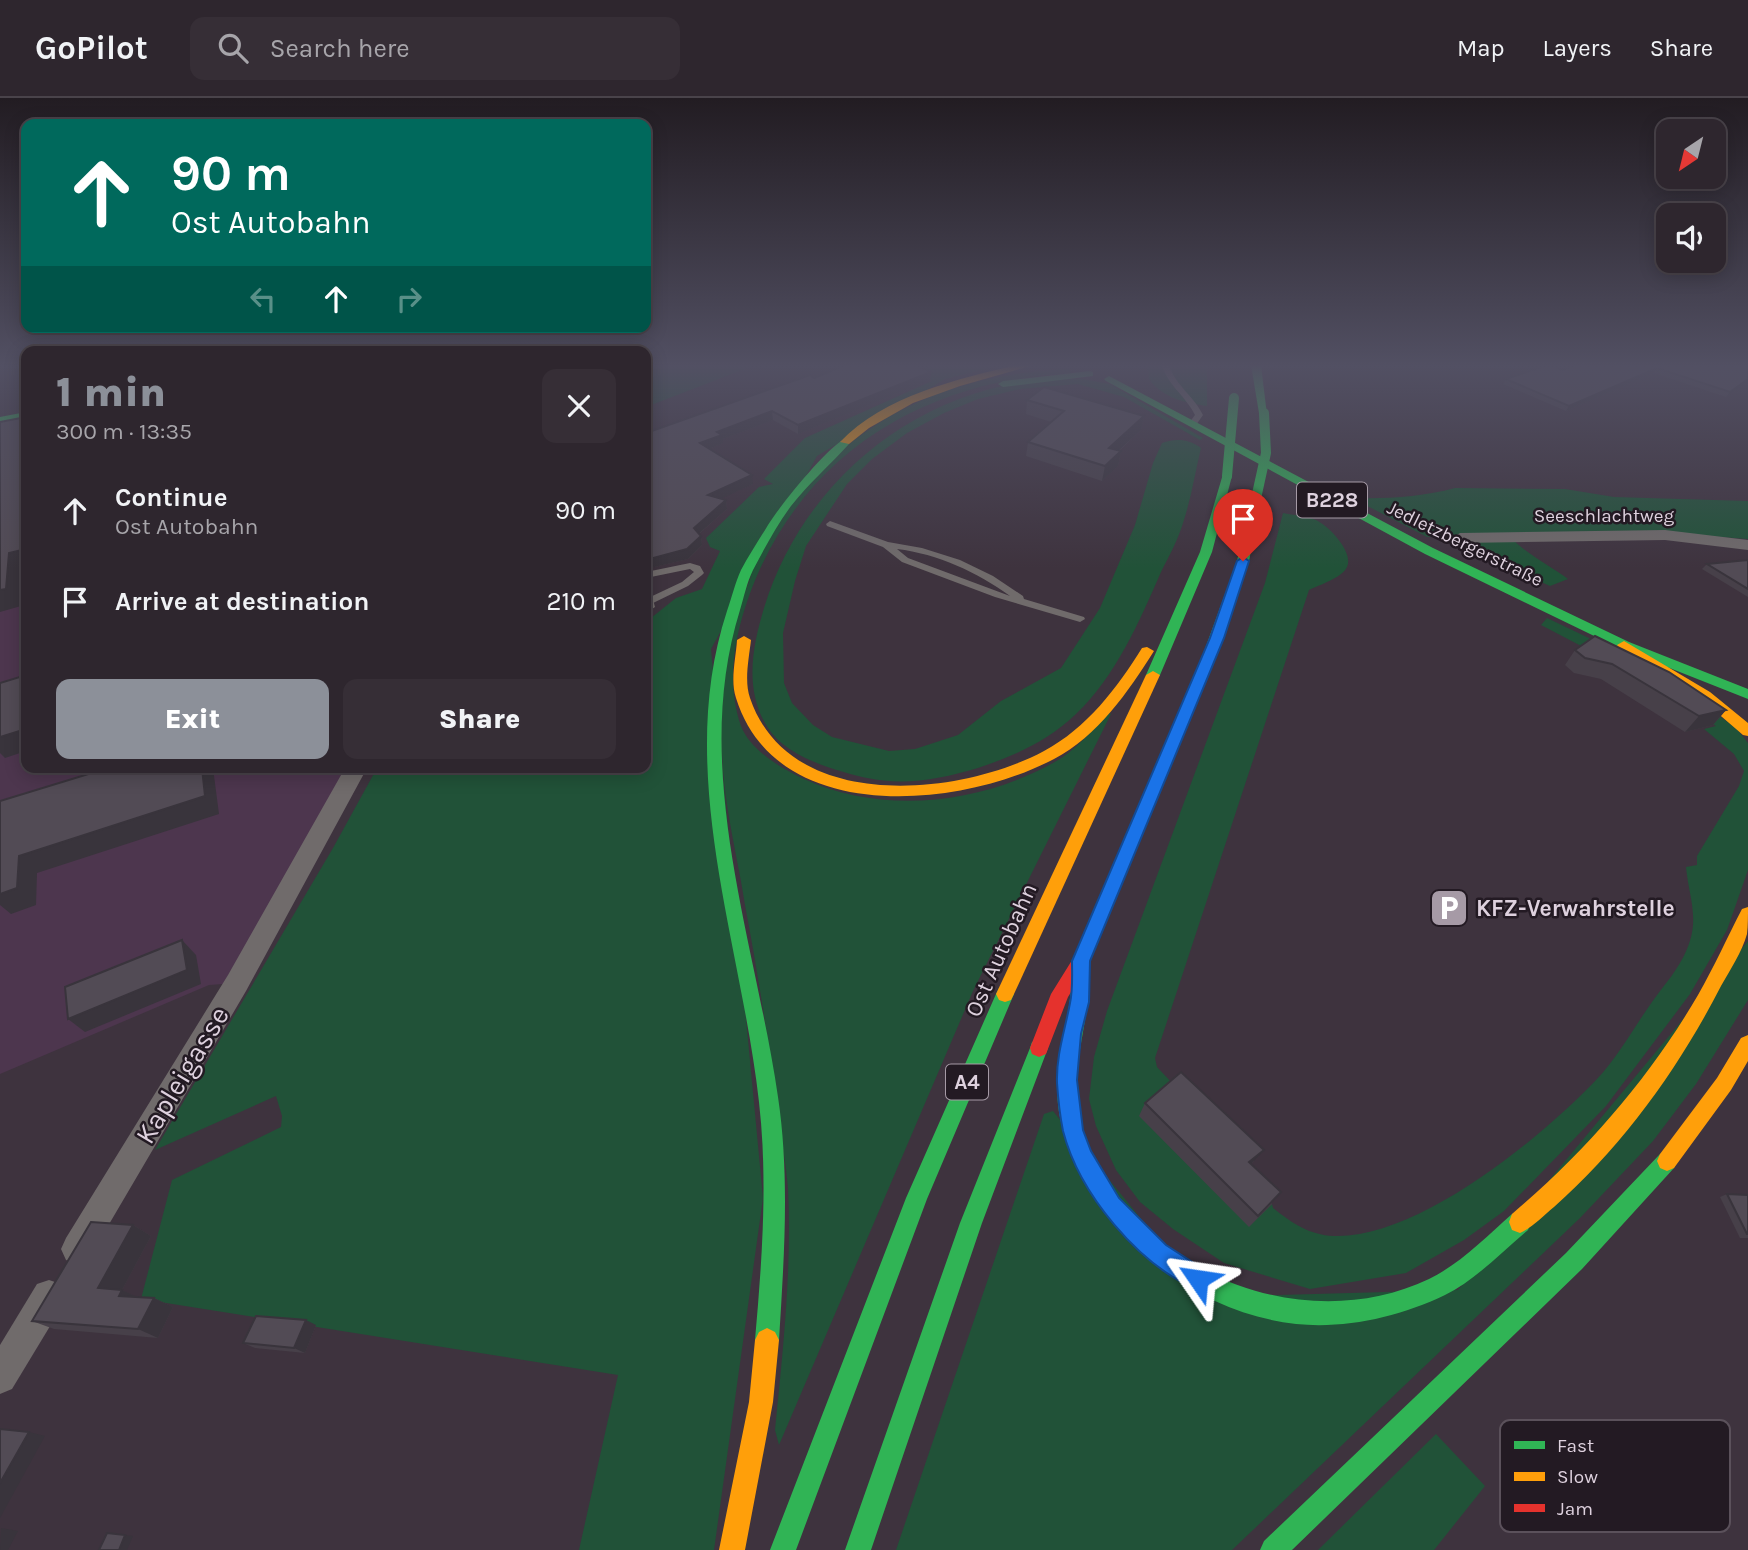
<!DOCTYPE html>
<html lang="en">
<head>
<meta charset="utf-8">
<style>
  body { margin:0; font-family:Karla,sans-serif; background:#362e36; color:#f1f3f6; height:100vh; display:flex; flex-direction:column; font-size:26px; white-space:nowrap }
  * { box-sizing:border-box; margin:0 }
  p { font-size:23px; color:#a7a5aa }
  .icon { flex:none; width:38px; height:38px; fill:none; stroke:currentColor; stroke-width:2; stroke-linecap:round; stroke-linejoin:round }
  .map { position:relative; flex:1; overflow:hidden }
  .side { position:absolute; left:21px; top:248px; width:630px; height:427px; display:flex; flex-direction:column; background:#2e262e; border-radius:14px; box-shadow:0 4px 18px #0003,0 0 0 2px #49434a }
  .side>* { flex:none }
  .guide { position:absolute; left:21px; top:21px; width:630px; height:214px; border-radius:14px; box-shadow:0 4px 18px #0003,0 0 0 2px #49434a; background:#00695c; color:#fff; overflow:hidden }
  .needle { width:46px; rotate:215deg }
  .buttons { position:absolute; left:1656px; top:21px; display:grid; gap:14px }
  .buttons a { display:grid; place-items:center; width:70px; height:70px; border-radius:14px; background:#2e262e; box-shadow:0 4px 18px #0003,0 0 0 2px #49434a; font-size:35px }
  .pin { position:absolute; display:grid; place-items:center; width:60px; height:60px; color:#fff; margin:-72px -30px; border-radius:50% 50% 50% 0; rotate:-45deg; box-shadow:0 0 7px #0007 }
  .pin .icon { rotate:45deg }
  .me { position:absolute; width:77px; margin:-38px; rotate:302deg; stroke-linejoin:round; filter:drop-shadow(0 0 5px #0008) }
  .turn { display:flex; align-items:center; gap:24px; height:147px; padding:0 35px; font-size:32px }
  .turn .icon { width:91px; height:91px; stroke-width:2.5 }
  .turn b { display:block; font-size:49px; line-height:60px }
  .lanes { display:flex; align-items:center; height:66px; padding:0 35px; background:#0003; justify-content:center; gap:35px; direction:ltr }
  .lanes .off { opacity:.35 }
  .round { display:grid; place-items:center; flex:none; width:74px; height:74px; border-radius:14px; background:#362e36 }
  .summary { display:flex; align-items:center; justify-content:space-between; height:119px; padding:0 35px }
  h1 { font-size:42px; font-weight:800; line-height:52px; color:#8c9099 }
  .button { display:flex; gap:14px; margin-top:auto; padding:14px 35px }
  .button a { flex:1; height:80px; border-radius:14px; background:#8c9099; color:#fff; font-size:28px; font-weight:800; line-height:80px; text-align:center }
  .button a+a { background:#362e36; color:#f1f3f6 }
  ul { padding:0; list-style:none }
  li { display:flex; align-items:center; gap:21px; height:91px; padding:0 35px }
  li div { flex:1 }
  li b { display:block; font-size:26px }
  li em { font-style:normal }
  header { display:flex; align-items:center; gap:42px; box-sizing:border-box; height:98px; padding:0 35px; background:#2e262e; border-bottom:2px solid #49434a }
  header strong { font-size:33px }
  nav { display:flex; gap:38px; margin-inline-start:auto; font-size:24px }
  .search { width:490px; height:63px; background:#362e36; display:flex; align-items:center; gap:18px; box-sizing:border-box; padding:0 24px; border-radius:14px; color:#a7a5aa; font-size:26px }
  .map>svg:first-child { display:block }
</style>
</head>
<body>
<header>
<strong>GoPilot</strong>
<div class="search"><svg class="icon" aria-label="search" viewBox="0 0 24 24"><circle cx="10" cy="10" r="6"/><path d="M15 15l6 6"/></svg>Search here</div>
<nav><a>Map</a><a>Layers</a><a>Share</a></nav>
</header>
<div class="map">
<svg width="1748" height="1452" viewBox="0 0 1748 1452">
  <rect width="100%" height="100%" fill="#3e333e"/>
  <path fill="#4d364e" d="M26,331v339h325l-128,216 -14,1 -209,89v-639z"/>
  <g fill="#215238">
    <path d="M646,267h109l-109,42z"/>
    <path d="M932,267h70l-57,14 -128,77 -106,193 52,549 -49,352h-135l39,-175 -477,-76 31,-119 109,-53 1,-11 -6,-20 -121,54 178,-302 44,-80h269v-146l30,-24 26,-9 18,-38 -10,-4 -4,-9 53,-51 14,-3 -9,-5 41,-41 127,-57 -20,-10z"/>
    <path d="M1148,267h59v41c-21,-3 -45,-8 -58,-27z"/>
    <path d="M1069,271l2,4c-147,8 -270,80 -322,223 -15,42 -23,87 -8,130 9,24 41,43 63,53 79,36 174,25 249,-16 22,-12 39,-32 55,-50l3,1 -138,277 -194,454 -4,-15c8,-80 17,-162 13,-242 -2,-25 -7,-50 -10,-75 -9,-70 -20,-139 -33,-208 -5,-33 -13,-66 -18,-100 -18,-119 7,-248 95,-336 67,-68 152,-96 247,-100z"/>
    <path d="M1082,281l28,5 93,54 -3,2 -76,-43 -46,-13 -58,5 -42,10 -34,14 -37,20 -35,26 -25,25 -41,62 -11,35 -12,52 1,50 8,20 21,22 19,12 57,14 26,-2 43,-14 43,-34 60,-33 39,-60 35,-83 18,-62 9,-20c14,-5 27,-4 39,5 -6,25 -10,51 -18,75 -5,17 -14,33 -22,49 -22,50 -45,104 -85,142 -28,27 -62,42 -98,54 -37,11 -73,18 -111,10 -31,-7 -81,-21 -99,-50 -24,-37 -16,-80 -4,-120 36,-119 140,-210 265,-227 17,-2 36,-2 53,-2z"/>
    <path d="M1455,390l110,1 49,8 134,4v38l-111,-8 -128,3c7,14 45,34 59,45l-18,7 -40,-18 -53,-33 -30,2 -75,-39c36,1 69,-1 103,-10z"/>
    <path d="M1283,415c10,2 24,3 33,7 13,6 38,32 31,47 -5,11 -28,18 -38,23l-154,468 2,9 17,18 75,141 23,-22 1,4c19,15 36,27 61,28 84,3 207,-98 263,-157 21,-22 37,-52 55,-77 12,-17 27,-33 35,-53 13,-31 2,-51 -1,-82l11,-2v-9l42,-70 5,-15 -10,-17 -30,-25 12,-3 -66,-44 -109,-57 6,-7 109,52 80,58 12,15v127l-21,60 -37,64 -84,112 -102,105 -40,29 -58,33 -96,16 -86,-26 -51,-34 -33,-27 -24,-32 -20,-44 -7,-27 5,-42 13,-46 158,-428z"/>
    <path d="M1748,843v59l-52,84 -43,57 -73,77 -348,332h-336l148,-436 9,-3 152,186 253,-7z"/>
    <path d="M1436,1336l49,52 -51,64h-116z"/>
  </g>
  <g fill="none" stroke-linecap="round" stroke-linejoin="round">
    <g fill="#706b6b" fill-rule="evenodd">
      <path d="M1162,267h7c6,20 25,31 34,50l-7,10 -7,-2 6,-8c-9,-19 -27,-29 -33,-50z"/>
      <path d="M830,423l58,21 34,6 38,12 33,16 30,20 1,3 60,18 1,2 -5,3 -85,-25 -93,-35 -19,-15 -56,-21 -1,-2zM897,451c41,5 80,23 113,47l-102,-38z"/>
      <path d="M690,465l10,3 4,7 -2,2 -14,11 -37,18h-5v-5l36,-17 12,-10 -4,-3 -44,9v-6z"/>
    </g>
    <g fill="#706b6b" fill-rule="evenodd">
      <path d="M1665,432l83,10v10l-83,-10 -205,3 -8,-5 8,-5z"/>
      <path d="M646,497l6,1 3,11 -9,6z"/>
      <path d="M345,670h22l-121,223 -158,269 -11,5 -11,-5 -5,-11 5,-11 162,-263z"/>
      <path d="M49,1182l12,4 4,12 -4,12 -49,81 -12,5v-49l37,-61z"/>
    </g>
    <g fill="#30b455" fill-rule="evenodd">
      <path d="M1251,267h10l6,50 -8,-2z"/>
      <path d="M1090,273l3,1v4l-90,11 -5,-3 5,-3z"/>
      <path d="M1109,278l324,172 196,94 119,47v10l-129,-51 -194,-94 -319,-173 -2,-2z"/>
      <path d="M26,314v6l-26,5v-6z"/>
      <path d="M845,341l4,1v4c-19,21 -41,40 -58,62 -14,19 -27,43 -38,64 -6,12 -9,27 -13,40 -50,160 15,328 38,487 12,80 6,162 1,243l-4,8 -8,4 -8,-4 -4,-8c7,-79 13,-159 4,-238 -18,-161 -85,-330 -32,-491 5,-14 8,-28 14,-41 8,-15 18,-30 27,-45 11,-18 59,-78 77,-86z"/>
      <path d="M1223,376l9,2 -20,76 -52,123 -7,4 -5,-1 -2,-3 54,-123z"/>
      <path d="M1253,394l9,2 -13,67 -34,99 -2,3h-10l-2,-3 36,-99z"/>
      <path d="M1080,885l6,2 3,6c-4,44 -20,87 -8,132 38,142 216,219 348,156 31,-15 57,-42 83,-65l8,-3 8,3 3,8 -3,8c-27,22 -52,50 -83,65 -46,22 -99,34 -149,29 -108,-12 -209,-97 -235,-202 -11,-45 5,-87 10,-131l3,-6z"/>
      <path d="M1005,888l6,2 3,6 -87,205 -131,351h-26l136,-352 90,-204 3,-6z"/>
      <path d="M1039,941l7,3 2,6 -66,175 -111,327h-26l115,-327 70,-175 2,-6z"/>
      <path d="M1667,1053l7,3 3,7 -3,7 -92,101 -290,281h-32l4,-9 302,-288 94,-99z"/>
    </g>
    <g fill="#ff9f0a" fill-rule="evenodd">
      <path d="M1017,267h17l-74,21 -47,17 -44,25 -20,16 -9,-2c44,-46 117,-63 177,-77z"/>
      <path d="M744,538l7,4c-2,18 -7,41 -1,58 39,115 208,99 294,53 43,-23 73,-63 98,-103l5,-1 7,4c-26,41 -56,85 -100,108 -95,50 -278,67 -318,-61 -6,-18 0,-40 1,-58z"/>
      <path d="M1624,543l86,51 38,31v13l-5,-1 -43,-37 -81,-50 -2,-3z"/>
      <path d="M1208,558l7,4 -97,231 -2,5h-12l-2,-5 99,-231z"/>
      <path d="M1153,573l7,4 -146,319 -3,6 -6,2 -6,-2 -3,-6 150,-319z"/>
      <path d="M1748,809c0,8 0,19 -1,27 -5,18 -17,36 -26,52 -42,82 -98,160 -167,221 -11,9 -21,20 -34,26l-8,-3 -3,-8 3,-8c74,-63 137,-135 186,-219 16,-28 29,-57 44,-86z"/>
      <path d="M1748,937v26l-17,29 -57,78 -7,3 -7,-3 -3,-7 3,-7 57,-76 24,-40z"/>
      <path d="M767,1230l8,4 4,8 -6,62 -28,148h-26l30,-148 6,-62 4,-8z"/>
    </g>
    <path fill="#e5322d" fill-rule="evenodd" d="M1110,786l6,2 2,5 -28,70 -22,36 -22,57 -7,3 -7,-3 -2,-6 21,-54 23,-37 30,-71z"/>
    <g stroke="#30b455" stroke-width="10">
      <path d="M1227,378l7,-78"/>
      <path d="M1257,396l9,-41 -2,-40"/>
    </g>
  </g>
  <g fill="#474049">
    <path d="M845,267h87l-10,3 9,4 -1,8 -132,54 -25,-14 -50,19v4l-14,6 44,35 -31,14 4,2 1,9 -28,25 2,2 1,9 -14,14 -42,10v-136l168,-55z"/>
    <path d="M1748,267v17l-22,15 -72,-24 -88,38 -63,-27 3,-5 57,-9z"/>
    <path d="M1027,302l117,16 -3,14 -22,21h2l-3,15 -16,15 -76,-25 2,-14 23,-20 -25,-8z"/>
    <path d="M1748,462v37l-46,-28 5,-5z"/>
    <path d="M1575,552l94,22 57,38 -13,15 -28,7 -84,-53 -27,-6 -9,-8z"/>
    <path d="M1145,1005l109,58 -3,3 21,40 -23,23 -110,-111z"/>
    <path d="M1727,1096l21,1v43h-8l-20,-41z"/>
    <path d="M133,1127l18,11 -29,54 14,7 18,1 19,9 -15,31 -104,-9 -22,-8z"/>
    <path d="M316,1227l-11,28 -50,-5 -12,-5z"/>
  </g>
  <g fill="#39343c">
    <path d="M911,267h21l-22,6z"/>
    <path d="M1657,270l-3,5 -88,38 3,-5z"/>
    <path d="M931,274l-1,8 -132,54v-9z"/>
    <path d="M1748,281v3l-22,15 4,-5z"/>
    <path d="M772,313l1,9 -50,19v4l-21,9 -2,-9 17,-11z"/>
    <path d="M1144,318l-3,14 -35,32 3,-14z"/>
    <path d="M1121,353l-3,15 -16,15 3,-15z"/>
    <path d="M752,377l1,9 -43,20 -2,-9z"/>
    <path d="M726,402l1,9 -32,28 -1,-9z"/>
    <path d="M701,438l1,9 -14,14 -42,10v-9z"/>
    <path d="M26,451v21l-4,1 -1,35 -21,6v-22l9,-37z"/>
    <path d="M1726,612l-13,15 -28,7 14,-16z"/>
    <path d="M26,631v22l-21,7 -5,-5v-18z"/>
    <path d="M202,670h11l6,46 -182,59 -1,32 -25,9 -11,-9v-11l19,-38z"/>
    <path d="M182,842l14,15 5,29 -116,48 -17,-13z"/>
    <path d="M1264,1052l-10,11 -14,13 9,-12z"/>
    <path d="M133,1127l18,11 -29,54 19,9 -3,6 -40,-17z"/>
    <path d="M154,1200l19,9 -15,31 -20,-9z"/>
    <path d="M306,1222l10,5 -11,28 -11,-5z"/>
    <path d="M29,1334l16,4 -45,82v-35z"/>
    <path d="M1,1430l17,3 -10,19h-8z"/>
    <path d="M125,1437l8,1 -6,14h-8z"/>
  </g>
  <g fill="#524b55" stroke="#39343c" stroke-width="2">
    <path d="M23,267h3v9l-4,1z"/>
    <path d="M845,267h71l15,7 -133,53 -26,-14 -55,21 5,3 -22,8 52,32 -44,20 18,5 -32,28 7,8 -14,13 -41,11v-127l164,-58 4,3z"/>
    <path d="M1547,267h4l12,5 12,-5h173v14l-18,13 -73,-24 -88,38 -63,-27z"/>
    <path d="M1044,289l100,29 -35,32 12,3 -16,15 -77,-24 36,-31 -37,-11z"/>
    <path d="M26,319v132l-17,4 -3,36 -6,1v-168z"/>
    <path d="M1748,462v29l-41,-25z"/>
    <path d="M26,487v48l-3,1z"/>
    <path d="M1595,538l74,36 57,38 -27,6 -87,-52 -27,-6 -10,-8z"/>
    <path d="M26,577v54l-26,8v-54z"/>
    <path d="M108,670h94l3,28 -186,60 -2,32 -17,6v-93z"/>
    <path d="M182,842l5,30 -119,49 -3,-32z"/>
    <path d="M1181,974l83,78 -15,12 32,30 -23,24 -113,-113z"/>
    <path d="M1727,1096l21,1v39h-1z"/>
    <path d="M91,1124l42,3 -35,63 24,2 -3,6 35,2 -16,31 -106,-8z"/>
    <path d="M256,1218l50,4 -12,28 -51,-5z"/>
    <path d="M0,1331l29,3 -29,51z"/>
    <path d="M107,1435l18,2 -6,15h-20z"/>
  </g>
  <linearGradient id="sky" x2="0" y2="1"><stop stop-color="#221c22"/><stop offset="0.57" stop-color="#525063"/><stop offset="1" stop-color="#525063" stop-opacity="0"/></linearGradient>
  <rect width="1748" height="470" fill="url(#sky)"/>
  <path fill="#1a73e8" stroke="#114b97" stroke-width="2" d="M1243,459l6,4 -25,77 -134,323 -1,41 -8,32 -4,46 6,50 8,21 28,47 47,47 40,26 4,8 -4,8 -8,3c-60,-25 -119,-97 -135,-159 -3,-15 -5,-33 -6,-48 -1,-28 8,-53 13,-80 3,-13 2,-29 2,-42l138,-323 27,-77z"/>
  <defs>
    <symbol id="parking-square" viewBox="-11 -11 22 22"><rect x="-9" y="-9" width="18" height="18" rx="4" fill="#a69aa6" stroke="#231a23"/><path d="M-3.5-5.5H1a3.5 3.5 0 0 1 0 7H-1V5.5H-3.5ZM-1-3.4V-.6H.8a1.4 1.4 0 0 0 0-2.8Z" fill="#fff"/></symbol>
  </defs>
  <g fill-rule="evenodd">
    <use href="#parking-square" x="1427" y="788" width="44" height="44"/>
  </g>
  <g text-anchor="middle" dominant-baseline="central" stroke-width="5" stroke-linejoin="round" paint-order="stroke">
    <g font-size="19" fill="#ded1de" stroke="#231a23">
      <text x="1604" y="418">Seeschlachtweg</text>
      <text transform="translate(1465 446) rotate(26)">Jedletzbergerstraße</text>
    </g>
    <g fill="#231a23" stroke="#a69aa6" stroke-width="2">
      <rect x="1297" y="384.5" width="70" height="35" rx="5"/>
      <rect x="946" y="966.5" width="42" height="35" rx="5"/>
    </g>
    <g font-size="21" font-weight="bold" fill="#ded1de">
      <text x="1332" y="402">B228</text>
      <text x="967" y="984">A4</text>
    </g>
    <g font-size="23" font-weight="bold" fill="#ded1de" stroke="#231a23" text-anchor="start">
      <text x="1476" y="810">KFZ-Verwahrstelle</text>
    </g>
    <g font-size="23" fill="#ded1de" stroke="#231a23">
      <text transform="translate(1001 852) rotate(-66)">Ost Autobahn</text>
    </g>
    <g font-size="28" fill="#ded1de" stroke="#231a23">
      <text transform="translate(182 977) rotate(-59)">Kapleigasse</text>
    </g>
  </g>
  <rect x="1500" y="1322" width="230" height="112" rx="10" fill="#231a23" stroke="#5b515b" stroke-width="2"/>
  <rect x="1514" y="1343" width="31" height="8" fill="#30b455"/>
  <rect x="1514" y="1374" width="31" height="9" fill="#ff9f0a"/>
  <rect x="1514" y="1406" width="31" height="8" fill="#e5322d"/>
  <g font-size="19" fill="#ded1de">
    <text x="1557" y="1354">Fast</text>
    <text x="1557" y="1385">Slow</text>
    <text x="1557" y="1417">Jam</text>
  </g>
</svg>
<div class="buttons">
<a><svg class="needle" viewBox="-14 -14 28 28"><path d="M0-13l5 13h-10z" fill="#e53935"/><path d="M0 13l5-13h-10z" fill="#a7a5aa"/></svg></a>
<a><svg class="icon" aria-label="sound" viewBox="0 0 24 24"><path d="M4 9h4l5-4v14l-5-4H4zM17 9q2 3 0 6"/></svg></a>
</div>
<div class="pin" style="left:1243px;top:463px;background:#d93025"><svg class="icon" aria-label="arrive" viewBox="0 0 24 24"><path d="M6 21V4h12l-3 4 3 4H6"/></svg></div>
<svg class="me" style="left:1198px;top:1181px" viewBox="-20 -20 40 40"><path d="M0-17L14 15 0 8-14 15z" fill="#1a73e8" stroke="#fff" stroke-width="4"/></svg>
<div class="guide">
<div class="turn"><svg class="icon" aria-label="ahead" viewBox="0 0 24 24"><path d="M12 20V5M6 11l6-6 6 6"/></svg><div><b>90 m</b>Ost Autobahn</div></div>
<div class="lanes"><svg class="icon off" aria-label="left" viewBox="0 0 24 24"><path d="M17 20v-9H6M10 6l-5 5 5 5"/></svg><svg class="icon" aria-label="ahead" viewBox="0 0 24 24"><path d="M12 20V5M6 11l6-6 6 6"/></svg><svg class="icon off" aria-label="right" viewBox="0 0 24 24"><path d="M7 20v-9h11M14 6l5 5-5 5"/></svg></div>
</div>
<section class="side">
<div class="summary"><div><h1>1 min</h1><p>300 m · 13:35</p></div><a class="round"><svg class="icon" aria-label="close" viewBox="0 0 24 24"><path d="M6 6l12 12M18 6L6 18"/></svg></a></div>
<ul>
<li><svg class="icon" aria-label="ahead" viewBox="0 0 24 24"><path d="M12 20V5M6 11l6-6 6 6"/></svg><div><b>Continue</b><p>Ost Autobahn</p></div><em>90 m</em></li>
<li><svg class="icon" aria-label="arrive" viewBox="0 0 24 24"><path d="M6 21V4h12l-3 4 3 4H6"/></svg><div><b>Arrive at destination</b></div><em>210 m</em></li>
</ul>
<div class="button"><a>Exit</a><a>Share</a></div>
</section>
</div>
</body>
</html>
